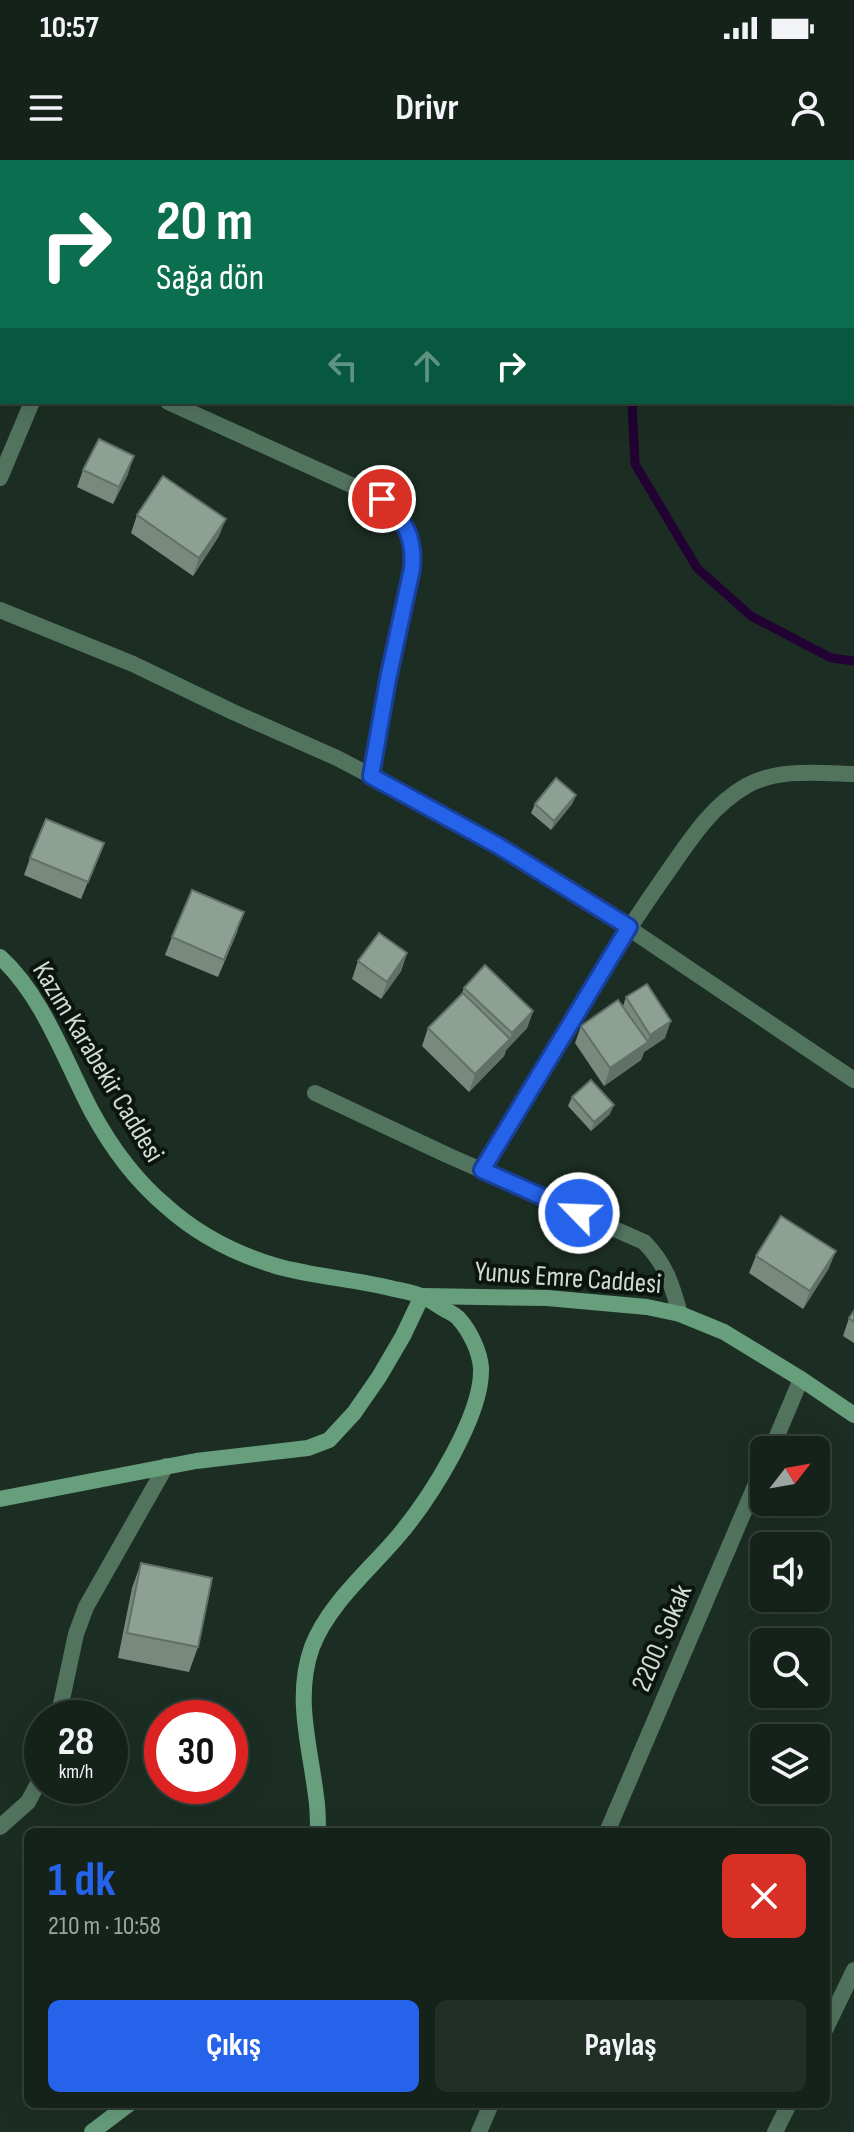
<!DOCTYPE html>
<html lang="tr">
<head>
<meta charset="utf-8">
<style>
  body { margin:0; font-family:"Sofia Sans Condensed",sans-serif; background:#222f27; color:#f1f3f6; height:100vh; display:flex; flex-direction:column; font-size:30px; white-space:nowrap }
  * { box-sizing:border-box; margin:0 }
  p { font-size:26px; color:#9da4a2 }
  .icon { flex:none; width:44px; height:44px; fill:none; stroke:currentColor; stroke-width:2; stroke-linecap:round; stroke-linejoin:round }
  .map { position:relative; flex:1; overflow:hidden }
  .side { position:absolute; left:24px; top:1668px; width:806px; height:280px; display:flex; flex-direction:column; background:#15221a; border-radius:12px; box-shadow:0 8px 32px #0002,0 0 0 2px #343f39 }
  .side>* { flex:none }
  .hud { position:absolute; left:0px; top:0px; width:854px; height:244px; box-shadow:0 8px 32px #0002,0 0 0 2px #343f39; background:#0b6e4f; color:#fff; overflow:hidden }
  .needle { width:52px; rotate:59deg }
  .fabs { position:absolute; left:750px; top:1276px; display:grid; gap:16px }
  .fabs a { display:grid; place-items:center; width:80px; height:80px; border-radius:12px; background:#15221a; box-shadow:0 8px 32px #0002,0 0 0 2px #343f39; font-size:40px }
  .speed { position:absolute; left:24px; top:1540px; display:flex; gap:16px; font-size:40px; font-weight:700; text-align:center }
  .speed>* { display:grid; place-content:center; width:104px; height:104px; border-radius:50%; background:#15221a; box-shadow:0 8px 32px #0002,0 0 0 2px #343f39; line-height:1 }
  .speed small { font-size:20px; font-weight:400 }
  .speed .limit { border:12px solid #d22; background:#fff; color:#111 }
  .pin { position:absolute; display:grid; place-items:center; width:68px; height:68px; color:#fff; margin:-34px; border:4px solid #fff; border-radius:50%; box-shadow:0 2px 8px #0007 }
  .me { position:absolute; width:88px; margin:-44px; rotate:294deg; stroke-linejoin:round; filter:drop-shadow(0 0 6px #0008) }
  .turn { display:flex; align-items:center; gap:28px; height:168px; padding:0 24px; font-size:36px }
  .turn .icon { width:104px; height:104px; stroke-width:2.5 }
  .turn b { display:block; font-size:56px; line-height:68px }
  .lanes { display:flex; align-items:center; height:76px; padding:0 24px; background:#0003; justify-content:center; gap:40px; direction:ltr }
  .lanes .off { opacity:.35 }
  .round { display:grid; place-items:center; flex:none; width:84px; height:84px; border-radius:12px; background:#222f27 }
  .headline { display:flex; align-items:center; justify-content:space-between; height:136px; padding:0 24px }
  h1 { font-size:48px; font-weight:700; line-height:60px; color:#2563eb }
  .primary-button { display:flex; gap:16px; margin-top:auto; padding:16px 24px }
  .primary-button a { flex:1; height:92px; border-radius:12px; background:#2563eb; color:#fff; font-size:32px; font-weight:700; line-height:92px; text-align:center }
  .primary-button a+a { background:#222f27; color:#f1f3f6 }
  .status { display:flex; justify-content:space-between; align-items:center; height:56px; padding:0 40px; background:#15221a; direction:ltr }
  .status svg { height:22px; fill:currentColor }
  header { display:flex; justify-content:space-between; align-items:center; height:104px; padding:0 24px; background:#15221a; font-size:36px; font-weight:700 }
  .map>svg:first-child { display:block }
</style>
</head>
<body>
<div class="status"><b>10:57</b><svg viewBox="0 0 49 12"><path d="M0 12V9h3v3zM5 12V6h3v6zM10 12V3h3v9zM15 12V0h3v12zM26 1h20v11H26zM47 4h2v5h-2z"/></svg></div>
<header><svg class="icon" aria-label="menu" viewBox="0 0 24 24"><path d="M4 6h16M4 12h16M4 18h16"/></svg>Drivr<svg class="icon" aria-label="person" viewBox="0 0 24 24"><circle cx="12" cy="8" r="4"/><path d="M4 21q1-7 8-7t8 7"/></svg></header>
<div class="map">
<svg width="854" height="1972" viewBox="0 0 854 1972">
  <rect width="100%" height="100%" fill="#1c2e23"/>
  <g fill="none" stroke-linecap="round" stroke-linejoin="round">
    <g stroke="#210232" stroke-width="9">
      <path d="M610,0v2"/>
      <path d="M632,242l3,62 62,104 54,48 80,42 23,3"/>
    </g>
    <g stroke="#52745f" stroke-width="16">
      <path d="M137,2l1,-2"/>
      <path d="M0,166l2,1"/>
      <path d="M168,242l214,97c23,22 33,37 30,70l-24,110 -17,97"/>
      <path d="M0,318l32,-76"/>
      <path d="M0,450l133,54 100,48 104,46 110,58 140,84 267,180"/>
      <path d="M315,933l132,62 197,87c22,22 28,43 36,72"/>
      <path d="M482,1010c58,-97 115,-197 180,-290 25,-35 46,-72 84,-94 31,-18 74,-13 108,-12"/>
      <path d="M771,1290l30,-71"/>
      <path d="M58,1558l18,-84 10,-27 80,-141"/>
      <path d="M0,1667l28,-25 14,-26"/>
      <path d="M607,1672l157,-367"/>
      <path d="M826,1868l28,-58"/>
      <path d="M479,1972l12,-28"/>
      <path d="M775,1972l14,-28"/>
    </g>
    <g stroke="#679f7d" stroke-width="16">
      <path d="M0,797c43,39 65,104 92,155 19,35 43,68 74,94 31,28 70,48 110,60 39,11 79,13 118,23 10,2 21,4 29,8 8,3 14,8 21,12 5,3 12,6 15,10 11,12 21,33 22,49 2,47 -51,130 -81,166 -30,36 -71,69 -88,113 -18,50 -2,99 4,149 2,12 2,24 2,36"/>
      <path d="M0,1339l196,-38 112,-13 21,-8 25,-27 25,-36 24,-41 19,-40 125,2 100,9 33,7 44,18 77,47 53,36"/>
      <path d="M92,1972l37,-28"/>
    </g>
  </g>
  <g fill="#788a7e">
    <path d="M0,54l2,1v69l-2,-1z"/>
    <path d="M83,310l45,4 -15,30 -36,-17z"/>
    <path d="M137,355l82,21 -26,40 -62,-43z"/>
    <path d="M576,635l-4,9 -21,26 -20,-17 4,-9z"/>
    <path d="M30,698l67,2 -16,39 -57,-24z"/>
    <path d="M238,770l-20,47 -53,-22 7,-18z"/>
    <path d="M407,793l-6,18 -20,28 -29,-20 6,-18z"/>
    <path d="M464,828l69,23 -6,17 -21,22 -2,6 -35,36 -47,-46 6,-18 33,-33z"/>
    <path d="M626,837l39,41 -21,14 -3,8 -37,26 -29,-43 6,-17 42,-20z"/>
    <path d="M572,937l38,17 -19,17 -23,-25z"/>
    <path d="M756,1096l73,12 -26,41 -54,-36z"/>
    <path d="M854,1151v32l-11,-7 6,-18z"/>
    <path d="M141,1403l57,84 -9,25 -71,-14 14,-70z"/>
  </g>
  <g fill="#627167">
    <path d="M134,296l-6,18 -15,30 6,-17z"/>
    <path d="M226,359l-7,17 -26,40 6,-18z"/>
    <path d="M576,635l-4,9 -21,26 3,-9z"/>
    <path d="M407,793l-6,18 -20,28 6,-17z"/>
    <path d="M533,851l-6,17 -21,22 -2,6 -35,36 6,-18 35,-35 2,-6z"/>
    <path d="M671,861l-6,17 -21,14 -3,8 -37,26 6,-18 37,-25 3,-8z"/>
    <path d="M614,945l-4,9 -19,17 3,-9z"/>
    <path d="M836,1091l-7,17 -26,41 7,-18z"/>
  </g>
  <g fill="#8ca193" stroke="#627167" stroke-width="2">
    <path d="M0,54l2,1v49l-2,-1z"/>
    <path d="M99,279l35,17 -15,31 -36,-17z"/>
    <path d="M163,316l63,43 -27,39 -62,-43z"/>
    <path d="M556,618l20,17 -22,26 -19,-17z"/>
    <path d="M46,659l58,24 -16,39 -58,-24z"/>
    <path d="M192,730l52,22 -20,48 -52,-23z"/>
    <path d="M379,773l28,20 -20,29 -29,-21z"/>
    <path d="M485,805l48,46 -21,22 -48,-45z"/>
    <path d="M647,824l24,37 -21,14 -24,-38z"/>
    <path d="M463,833l47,46 -35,35 -47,-46z"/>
    <path d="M618,840l30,42 -38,26 -29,-42z"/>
    <path d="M591,920l23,25 -20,17 -22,-25z"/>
    <path d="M781,1056l55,35 -26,40 -54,-35z"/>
    <path d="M854,1151v11l-5,-4z"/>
    <path d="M141,1403l71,15 -14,69 -71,-14z"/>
  </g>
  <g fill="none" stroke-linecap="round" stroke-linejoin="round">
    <defs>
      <path id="route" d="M382,339c23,23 33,37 30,70l-24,110 -17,97 126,69 132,82 -147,243 97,43"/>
    </defs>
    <use href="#route" stroke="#184099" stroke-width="20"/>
    <use href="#route" stroke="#2563eb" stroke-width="14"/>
  </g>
  <g text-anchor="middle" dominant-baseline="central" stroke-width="8" stroke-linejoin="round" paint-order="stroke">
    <g font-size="28" fill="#d0dbd4" stroke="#0c140f">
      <text transform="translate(98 902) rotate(59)">Kazım Karabekir Caddesi</text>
      <text transform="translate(568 1118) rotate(4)">Yunus Emre Caddesi</text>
      <text transform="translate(662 1478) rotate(-67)">2200. Sokak</text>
    </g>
  </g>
</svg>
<div class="fabs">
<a><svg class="needle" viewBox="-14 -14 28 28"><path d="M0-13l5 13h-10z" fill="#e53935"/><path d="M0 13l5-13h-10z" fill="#9da4a2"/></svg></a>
<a><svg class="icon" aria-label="sound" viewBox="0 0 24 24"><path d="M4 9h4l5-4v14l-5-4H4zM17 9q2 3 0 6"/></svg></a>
<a><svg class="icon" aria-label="search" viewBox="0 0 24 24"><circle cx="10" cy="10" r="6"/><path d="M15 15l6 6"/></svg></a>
<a><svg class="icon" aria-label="layers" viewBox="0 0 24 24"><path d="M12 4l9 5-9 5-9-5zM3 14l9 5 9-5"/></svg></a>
</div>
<div class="speed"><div>28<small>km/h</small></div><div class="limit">30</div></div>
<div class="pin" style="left:382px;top:339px;background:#d93025"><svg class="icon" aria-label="arrive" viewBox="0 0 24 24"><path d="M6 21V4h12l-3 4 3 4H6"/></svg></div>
<svg class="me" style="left:579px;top:1053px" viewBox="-20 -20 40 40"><circle r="17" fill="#2563eb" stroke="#fff" stroke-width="3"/><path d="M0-11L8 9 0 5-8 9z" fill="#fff"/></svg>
<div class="hud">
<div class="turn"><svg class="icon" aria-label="right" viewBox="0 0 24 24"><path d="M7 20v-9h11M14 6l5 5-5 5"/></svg><div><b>20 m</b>Sağa dön</div></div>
<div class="lanes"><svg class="icon off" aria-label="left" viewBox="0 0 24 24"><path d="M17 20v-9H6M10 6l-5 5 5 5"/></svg><svg class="icon off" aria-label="ahead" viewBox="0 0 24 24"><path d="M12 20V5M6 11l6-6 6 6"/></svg><svg class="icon" aria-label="right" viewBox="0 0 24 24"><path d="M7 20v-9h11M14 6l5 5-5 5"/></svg></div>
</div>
<section class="side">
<div class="headline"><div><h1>1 dk</h1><p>210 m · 10:58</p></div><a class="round" style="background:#d93025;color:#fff"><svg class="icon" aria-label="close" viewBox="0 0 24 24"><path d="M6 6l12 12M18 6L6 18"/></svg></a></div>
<div class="primary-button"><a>Çıkış</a><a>Paylaş</a></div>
</section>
</div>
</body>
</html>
